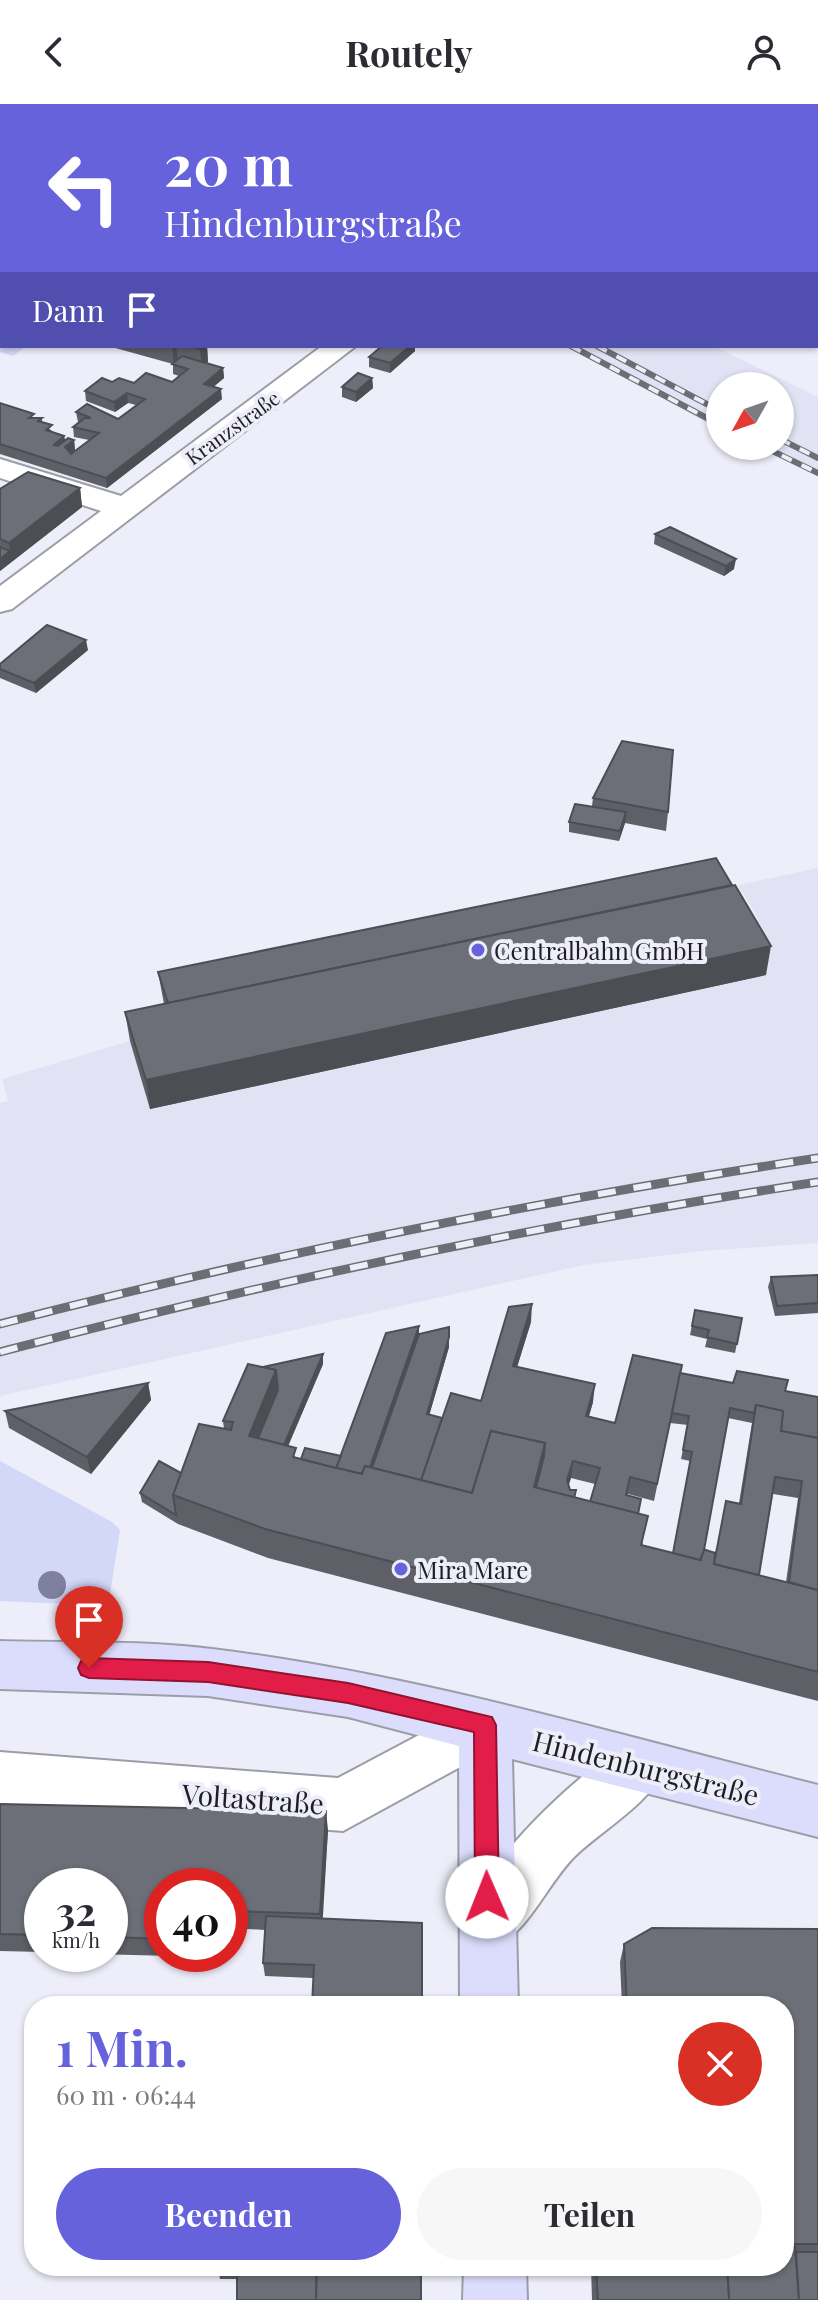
<!DOCTYPE html>
<html lang="de">
<head>
<meta charset="utf-8">
<style>
  body { margin:0; font-family:"Playfair Display",serif; background:#f7f7f7; color:#2b2b33; height:100vh; display:flex; flex-direction:column; font-size:30px; white-space:nowrap }
  * { box-sizing:border-box; margin:0 }
  p { font-size:26px; color:#7c7c81 }
  .icon { flex:none; width:44px; height:44px; fill:none; stroke:currentColor; stroke-width:2; stroke-linecap:round; stroke-linejoin:round }
  .map { position:relative; flex:1; overflow:hidden }
  .panel { position:absolute; left:24px; top:1892px; width:770px; height:280px; display:flex; flex-direction:column; background:#fff; border-radius:32px; box-shadow:0 2px 6px #0004 }
  .panel>* { flex:none }
  .top-card { position:absolute; left:0px; top:0px; width:818px; height:244px; box-shadow:0 2px 6px #0004; background:#6562db; color:#fff; overflow:hidden }
  .needle { width:52px; rotate:230deg }
  .controls { position:absolute; left:706px; top:268px; display:grid; gap:16px }
  .controls a { display:grid; place-items:center; width:88px; height:88px; border-radius:50%; background:#fff; box-shadow:0 2px 6px #0004; font-size:40px }
  .speed { position:absolute; left:24px; top:1764px; display:flex; gap:16px; font-size:40px; font-weight:700; text-align:center }
  .speed>* { display:grid; place-content:center; width:104px; height:104px; border-radius:50%; background:#fff; box-shadow:0 2px 6px #0004; line-height:1 }
  .speed small { font-size:20px; font-weight:400 }
  .speed .limit { border:12px solid #d22; background:#fff; color:#111 }
  .pin { position:absolute; display:grid; place-items:center; width:68px; height:68px; color:#fff; margin:-82px -34px; border-radius:50% 50% 50% 0; rotate:-45deg; box-shadow:0 0 8px #0007 }
  .pin .icon { rotate:45deg }
  .me { position:absolute; width:88px; margin:-44px; rotate:359deg; stroke-linejoin:round; filter:drop-shadow(0 0 6px #0008) }
  .turn { display:flex; align-items:center; gap:28px; height:168px; padding:0 32px; font-size:36px }
  .turn .icon { width:104px; height:104px; stroke-width:2.5 }
  .turn b { display:block; font-size:56px; line-height:68px }
  .then { display:flex; align-items:center; height:76px; padding:0 32px; background:#0003; gap:16px; font-size:30px }
  .round { display:grid; place-items:center; flex:none; width:84px; height:84px; border-radius:42px; background:#f7f7f7 }
  .headline { display:flex; align-items:center; justify-content:space-between; height:136px; padding:0 32px }
  h1 { font-size:48px; font-weight:700; line-height:60px; color:#6562db }
  .button { display:flex; gap:16px; margin-top:auto; padding:16px 32px }
  .button a { flex:1; height:92px; border-radius:48px; background:#6562db; color:#fff; font-size:32px; font-weight:700; line-height:92px; text-align:center }
  .button a+a { background:#f7f7f7; color:#2b2b33 }
  header { display:flex; justify-content:space-between; align-items:center; height:104px; padding:0 32px; background:#fff; font-size:36px; font-weight:700 }
  .map>svg:first-child { display:block }
</style>
</head>
<body>
<header><svg class="icon" aria-label="back" viewBox="0 0 24 24"><path d="M15 5l-7 7 7 7"/></svg>Routely<svg class="icon" aria-label="person" viewBox="0 0 24 24"><circle cx="12" cy="8" r="4"/><path d="M4 21q1-7 8-7t8 7"/></svg></header>
<div class="map">
<svg width="818" height="2196" viewBox="0 0 818 2196">
  <rect width="100%" height="100%" fill="#edeef9"/>
  <g fill="#e1e3f5">
    <path d="M566,242h148l104,51v79l-64,-30h26v-60h-60v44z"/>
    <path d="M818,764v375l-117,8 -117,14 -584,131v-293l8,-2 -6,-22 128,-38 20,67 609,-188 -21,-35z"/>
  </g>
  <g fill="#d3d7f8">
    <path d="M0,0l74,2h-72v240h24l-13,10 -13,-4z"/>
    <path d="M0,1357l112,61 8,8 -10,64c-34,14 -73,8 -110,7z"/>
  </g>
  <g fill="none" stroke-linecap="round" stroke-linejoin="round">
    <defs>
      <path id="lane" d="M809,0h9v15l-2,-13z"/>
      <g id="street">
        <path d="M86,0h26l2,2h-27z"/>
        <path d="M441,0h28l2,2h-29z"/>
        <path d="M322,242h34l-344,263 -12,3v-26l101,-75 -101,-33v-19l121,37z"/>
        <path d="M485,1596l19,7 8,18 -8,18 -161,88 -343,-27v-52l338,26z"/>
        <path d="M639,1636l19,8 8,18c-17,39 -62,62 -92,91 -30,31 -46,78 -87,95l-20,-8 -8,-20c23,-57 123,-161 180,-184z"/>
      </g>
      <g id="secondary">
        <path d="M0,1537c70,2 142,-1 212,8 205,25 405,86 606,136v52l-306,-78 6,247h-58l-1,-260 -111,-29 -140,-21 -208,-7z"/>
        <path d="M464,2162h62l1,34h-64z"/>
      </g>
    </defs>
    <use href="#lane" stroke="#9c9ea7" stroke-width="4"/>
    <use href="#street" stroke="#9c9ea7" stroke-width="4"/>
    <use href="#secondary" stroke="#9c9ea7" stroke-width="4"/>
    <use href="#lane" fill="#fff" fill-rule="evenodd"/>
    <use href="#street" fill="#fff" fill-rule="evenodd"/>
    <use href="#secondary" fill="#dcddfd" fill-rule="evenodd"/>
    <defs>
      <g id="rail-far1">
        <path d="M167,0l3,2"/>
        <path d="M190,0l3,2"/>
        <path d="M571,242l149,79"/>
        <path d="M597,242l123,65"/>
        <path d="M780,335l38,19"/>
        <path d="M762,342l56,27"/>
      </g>
      <g id="rail">
        <path d="M0,1220c270,-70 542,-124 818,-166"/>
        <path d="M0,1248c270,-71 542,-128 818,-170"/>
      </g>
    </defs>
    <use href="#rail-far1" stroke="#6d6e74" stroke-width="6"/>
    <use href="#rail" stroke="#6d6e74" stroke-width="9"/>
    <use href="#rail-far1" stroke="#edeef9" stroke-width="4" stroke-dasharray="11" stroke-linecap="butt"/>
    <use href="#rail" stroke="#edeef9" stroke-width="6" stroke-dasharray="18" stroke-linecap="butt"/>
  </g>
  <circle fill="#7f7fa0" cx="52" cy="1481" r="14"/>
  <g fill="#5e5f67" fill-rule="evenodd">
    <path d="M2,9v24h-2v-23z"/>
    <path d="M0,50l2,1v25l-2,-1z"/>
    <rect x="0" y="174" width="2" height="33"/>
    <path d="M108,242h99l1,16 -2,1 17,5 1,10 -11,9 9,12 -115,89 -107,-34v-51l35,15h7v4l11,10 11,4 1,4h9l1,10 -4,4 18,-14 -15,-3 -1,-10 5,-5 -2,-10 42,7 18,-14 -8,-2 -13,9 -29,-11 -1,-10 27,-9h60l7,-6 -6,-2v-10z"/>
    <path d="M382,242h33v5l-25,22 -21,-6v-10z"/>
    <path d="M372,274l1,10 -17,14 -14,-5v-10z"/>
    <path d="M80,384l2,19 -82,64v-82z"/>
    <path d="M655,430l79,35 -10,7 -70,-32z"/>
    <path d="M88,546l-52,43 -36,-15v-9z"/>
    <path d="M593,694l75,14 -2,19 -41,-8 -6,18 -50,-9v-10l23,-16z"/>
    <path d="M158,868l608,3 -616,134 -20,-68 -5,-29 39,-8z"/>
    <path d="M818,1171v38l-43,3 -7,-29 3,-10z"/>
    <path d="M695,1206l47,8 -7,35 -30,-6 2,-8 -17,-4z"/>
    <path d="M531,1218l-14,45 76,35 -4,14 26,7 65,-50 53,10 85,14v304l-550,-143 -90,-34 -36,-22 -2,-9 41,-20 43,-44 -1,-8 40,-54 60,-13v10l-35,82 8,12 5,1 40,-3 78,-122 30,13 -20,68 13,3 39,-17zM728,1314l24,5 -13,80 -24,49 -11,-2zM670,1319l18,2 -7,34 9,2 -17,92 -30,-7 -4,-32 -12,-18 1,-2 26,7zM571,1374l24,6 -5,18 -15,-4 1,-8h-6l-2,-5zM773,1390l25,4 -12,84 -27,-7z"/>
    <path d="M148,1279l3,17 -60,74 -82,-46 -4,-17z"/>
    <path d="M0,1700l328,26 -6,89 -9,59 -48,-2 -2,-13 2,-33 -35,-2v-42h-68v68h10v2l-77,-2h15v-68h-68v66l-42,-1z"/>
    <path d="M818,1825v371h-226l-1,-34h193v-260h-162l-2,-44 4,-18z"/>
    <path d="M421,2162l-184,13h-17l-1,-5z"/>
  </g>
  <g fill="#4c4e54">
    <path d="M714,0h15l-2,2h-15z"/>
    <path d="M172,242h4l2,15 -4,3z"/>
    <path d="M204,242h3l1,16 -6,5 -2,-18z"/>
    <path d="M410,242h5v5l-25,22v-10z"/>
    <path d="M223,264l1,10 -19,16 -1,-10z"/>
    <path d="M372,274l1,10 -17,14v-10z"/>
    <path d="M221,285l1,10 -115,89 -1,-10z"/>
    <path d="M127,289l1,10 -13,9 -1,-10z"/>
    <path d="M64,332l2,10 -10,9 -2,-10z"/>
    <path d="M74,336l1,10 -8,7 -2,-10z"/>
    <path d="M80,384l2,19 -82,64v-12l10,-8 -1,-8z"/>
    <path d="M736,455l-2,10 -10,7 2,-10z"/>
    <path d="M86,536l2,10 -52,43 -2,-10z"/>
    <path d="M626,708l-1,11 -6,18 1,-10z"/>
    <path d="M771,842l-5,29 -616,134 -4,-29z"/>
    <path d="M532,1200l-1,18 -19,61 1,-17z"/>
    <path d="M419,1222v18l-50,143h-6z"/>
    <path d="M449,1233v10l-22,76v-9z"/>
    <path d="M323,1250v10l-46,108 -1,-9z"/>
    <path d="M276,1266l3,30 -24,57 -6,-21z"/>
    <path d="M148,1279l3,17 -60,74 -4,-17z"/>
    <path d="M595,1280l-2,18 -9,31 2,-17z"/>
    <path d="M545,1339l-2,30 -8,27 -1,-13z"/>
    <path d="M573,1357l-2,17 -6,19 2,-17z"/>
    <path d="M326,1707l2,19 -6,102 -2,-18z"/>
  </g>
  <g fill="#6d6f78" stroke="#4c4e54" stroke-width="2">
    <path d="M651,0h63l-2,2h-64z"/>
    <path d="M773,0h31l-2,2h-32z"/>
    <path d="M0,174h2v14l-2,1z"/>
    <path d="M189,242h15l-4,3z"/>
    <path d="M382,242h28l-20,17 -21,-6z"/>
    <path d="M182,252l41,12 -19,16 17,5 -115,89 -106,-34v-41l34,11 -5,4h13l-4,3 14,4 -6,5 18,6 -10,9 4,1 10,-8 6,2 -9,7 6,7 28,-21 -26,-6 12,-9h6l-15,-6 11,-8 31,15 27,-20 -18,-6 -13,9 -29,-11 17,-13 10,4 7,-4 15,5 12,-10 26,9 16,-13 -16,-5z"/>
    <path d="M358,269l14,5 -16,14 -14,-5z"/>
    <path d="M28,368l52,16 -71,55 -9,-4v-50z"/>
    <path d="M670,423l66,32 -10,7 -71,-32z"/>
    <path d="M0,443l10,4 -10,8z"/>
    <path d="M47,521l39,15 -52,43 -34,-14v-5z"/>
    <path d="M622,637l51,9 -5,62 -75,-14z"/>
    <path d="M575,700l51,8 -6,19 -51,-9z"/>
    <path d="M716,754l16,27 -564,118 -10,-31z"/>
    <path d="M735,781l36,61 -625,134 -21,-68z"/>
    <path d="M818,1171v28l-41,3 -6,-29z"/>
    <path d="M532,1200l-19,62 82,18 -9,32 29,7 18,-68 49,10 -25,119 -27,-7 -4,18 15,4 -3,15 -48,-12 10,-34 -27,-7 -6,19 3,10h6l-2,8 -38,-10 8,-32 1,-13 -54,-12 -19,62 -51,-13 30,-87 30,8 28,-94z"/>
    <path d="M695,1206l47,8 -5,26 -30,-7 2,-7 -17,-4z"/>
    <path d="M419,1222l-49,141 -5,-1 -3,8 -26,-6 50,-135z"/>
    <path d="M449,1223v10l-22,77 15,4 -21,62 -49,-12 47,-134z"/>
    <path d="M323,1250l-39,91 -26,-7 20,-48 -2,-20 -13,-3z"/>
    <path d="M248,1260l28,6 -27,66 47,12 -3,9 69,17 3,-8 107,27 19,-62 54,12 -11,44 114,29 -7,29 60,15 2,-11 12,4 -1,11 104,26v82l-553,-143 -92,-34 26,-71 32,6 2,-8 -10,-1z"/>
    <path d="M737,1267l51,9 -3,11 33,6v41l-37,-7 2,-20 -27,-6 -2,8 -24,-5 -26,142 -4,10 -27,-7 19,-101 -9,-2 6,-34 -17,-3 8,-40 53,10z"/>
    <path d="M148,1279l-61,74 -82,-46z"/>
    <path d="M756,1301l27,6 -2,20 37,7v152l-29,-8 13,-101 -27,-4 -16,98 -45,-11 12,-63 15,3z"/>
    <path d="M305,1344l36,8 -5,12 -35,-9z"/>
    <path d="M159,1357l22,12 -8,22 3,20 -36,-22z"/>
    <path d="M0,1700l326,7 -6,103 -90,-3v-25h-68v53l-52,-2v-51h-68v49l-42,-1z"/>
    <path d="M266,1812l156,7v83h-110l2,-41 -51,-2z"/>
    <path d="M652,1824l166,1v315h-34v-238h-157l-3,-62z"/>
    <path d="M784,2143h11l4,53h-70l-2,-34h57z"/>
    <path d="M796,2148h22v48h-19z"/>
    <path d="M219,2162h98l-1,34h-79v-26h-18z"/>
    <path d="M317,2162h104v34h-105z"/>
    <path d="M596,2162h131l2,34h-131z"/>
  </g>
  <path fill="#e11d48" stroke="#92132f" stroke-width="2" d="M89,1554l119,4 140,21 144,34 4,8 3,172 -4,8 -8,3 -8,-3 -4,-8 -1,-165 -126,-29 -140,-21 -119,-4 -8,-3 -3,-7 3,-7z"/>
  <g fill="#6562db" stroke="#edeef9" stroke-width="3">
    <circle cx="478" cy="846" r="8"/>
    <circle cx="401" cy="1465" r="8"/>
  </g>
  <g text-anchor="middle" dominant-baseline="central" stroke-width="8" stroke-linejoin="round" paint-order="stroke">
    <g font-size="20" fill="#1f1f23" stroke="#edeef9">
      <text transform="translate(232 323) rotate(-36)">Kranzstraße</text>
    </g>
    <g font-size="24" fill="#1f1f23" stroke="#edeef9" text-anchor="start">
      <text x="494" y="846">Centralbahn GmbH</text>
      <text x="417" y="1465">Mira Mare</text>
    </g>
    <g font-size="28" fill="#1f1f23" stroke="#edeef9">
      <text transform="translate(646 1663) rotate(14)">Hindenburgstraße</text>
      <text transform="translate(253 1694) rotate(4)">Voltastraße</text>
    </g>
  </g>
</svg>
<div class="controls">
<a><svg class="needle" viewBox="-14 -14 28 28"><path d="M0-13l5 13h-10z" fill="#e53935"/><path d="M0 13l5-13h-10z" fill="#7c7c81"/></svg></a>
</div>
<div class="speed"><div>32<small>km/h</small></div><div class="limit">40</div></div>
<div class="pin" style="left:89px;top:1564px;background:#d93025"><svg class="icon" aria-label="arrive" viewBox="0 0 24 24"><path d="M6 21V4h12l-3 4 3 4H6"/></svg></div>
<svg class="me" style="left:487px;top:1793px" viewBox="-20 -20 40 40"><circle r="19" fill="#fff"/><path d="M0-13L10 11 0 6-10 11z" fill="#e11d48"/></svg>
<div class="top-card">
<div class="turn"><svg class="icon" aria-label="left" viewBox="0 0 24 24"><path d="M17 20v-9H6M10 6l-5 5 5 5"/></svg><div><b>20 m</b>Hindenburgstraße</div></div>
<div class="then">Dann<svg class="icon" aria-label="arrive" viewBox="0 0 24 24"><path d="M6 21V4h12l-3 4 3 4H6"/></svg></div>
</div>
<section class="panel">
<div class="headline"><div><h1>1 Min.</h1><p>60 m · 06:44</p></div><a class="round" style="background:#d93025;color:#fff"><svg class="icon" aria-label="close" viewBox="0 0 24 24"><path d="M6 6l12 12M18 6L6 18"/></svg></a></div>
<div class="button"><a>Beenden</a><a>Teilen</a></div>
</section>
</div>
</body>
</html>
